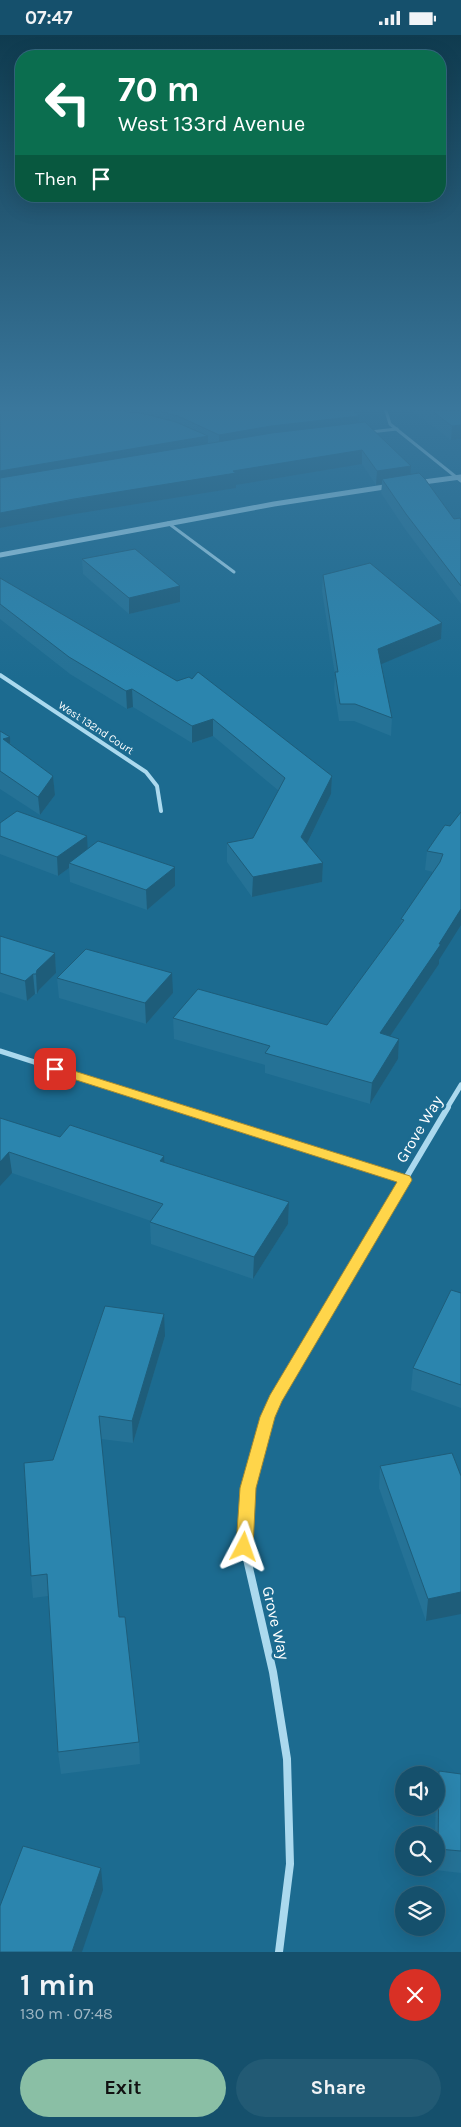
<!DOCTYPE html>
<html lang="en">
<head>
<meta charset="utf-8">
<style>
  body { margin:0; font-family:Karla,sans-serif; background:#225a74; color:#f1f3f6; height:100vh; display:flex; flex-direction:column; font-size:19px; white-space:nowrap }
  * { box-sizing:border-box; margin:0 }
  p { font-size:16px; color:#9db5c2 }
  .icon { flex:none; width:28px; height:28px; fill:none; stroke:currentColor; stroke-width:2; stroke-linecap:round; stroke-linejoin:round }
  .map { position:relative; height:1917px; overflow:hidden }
  .panel { display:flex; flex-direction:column; background:#15506c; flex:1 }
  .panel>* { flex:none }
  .top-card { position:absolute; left:15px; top:15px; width:431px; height:152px; border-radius:20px; box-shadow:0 5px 20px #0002,0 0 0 1px #34677f; background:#0b6e4f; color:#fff; overflow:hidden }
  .controls { position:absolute; left:395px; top:1731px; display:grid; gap:10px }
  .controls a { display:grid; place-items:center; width:50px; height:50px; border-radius:50%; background:#15506c; box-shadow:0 5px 20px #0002,0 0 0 1px #34677f; font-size:25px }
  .pin { position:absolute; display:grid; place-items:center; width:42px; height:42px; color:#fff; margin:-21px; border-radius:10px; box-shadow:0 2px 8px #0006 }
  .me { position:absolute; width:55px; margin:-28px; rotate:4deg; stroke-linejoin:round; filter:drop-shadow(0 0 4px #0008) }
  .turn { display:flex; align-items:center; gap:18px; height:105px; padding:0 20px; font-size:22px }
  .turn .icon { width:65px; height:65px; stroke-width:2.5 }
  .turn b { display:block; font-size:35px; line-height:42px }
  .then { display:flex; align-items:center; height:48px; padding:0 20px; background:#0003; gap:10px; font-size:19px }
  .round { display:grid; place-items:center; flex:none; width:52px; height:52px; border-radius:26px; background:#225a74 }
  .head { display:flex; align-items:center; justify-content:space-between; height:85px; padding:0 20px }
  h1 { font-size:30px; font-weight:700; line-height:38px }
  .button { display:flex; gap:10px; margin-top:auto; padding:10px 20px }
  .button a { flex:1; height:58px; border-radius:30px; background:#8abfa5; color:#111; font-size:20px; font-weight:700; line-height:58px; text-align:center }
  .button a+a { background:#225a74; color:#f1f3f6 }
  .status { display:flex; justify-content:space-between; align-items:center; height:35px; padding:0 25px; background:#15506c; direction:ltr }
  .status svg { height:14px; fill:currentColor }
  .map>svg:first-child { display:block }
</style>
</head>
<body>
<div class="status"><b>07:47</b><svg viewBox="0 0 49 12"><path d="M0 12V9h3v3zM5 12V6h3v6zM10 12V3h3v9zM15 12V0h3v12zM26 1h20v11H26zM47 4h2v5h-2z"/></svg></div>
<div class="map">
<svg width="461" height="1917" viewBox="0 0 461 1917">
  <rect width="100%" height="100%" fill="#1c6b90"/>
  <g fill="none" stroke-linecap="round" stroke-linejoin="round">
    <g stroke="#abd9ee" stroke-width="3">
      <path d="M386,376l4,13 71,57"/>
      <path d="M370,397l27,-3"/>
      <path d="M168,488l66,49"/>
    </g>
    <path stroke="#abd9ee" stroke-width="4" d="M0,640l146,97 11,14 4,25"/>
    <g stroke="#abd9ee" stroke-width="5">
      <path d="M0,1016l178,57"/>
      <path d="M447,1073l14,-23"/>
    </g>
    <g stroke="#abd9ee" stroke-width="6">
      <path d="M175,1072l230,73"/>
      <path d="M250,1444l17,-62 8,-18 173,-292"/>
    </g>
    <path stroke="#abd9ee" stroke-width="8" d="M251,1443l-3,10 -4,58 29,126 14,87 3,105 -11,88"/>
    <g stroke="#abd9ee" stroke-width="5">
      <path d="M416,448l45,-6"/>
      <path d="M0,520l274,-51 117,-18"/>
    </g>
  </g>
  <g fill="#257296">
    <path d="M0,376h353l5,12 53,43 -1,8 44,45 7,1v84l-56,-75 -24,-36 1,-9 -6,1 -14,-21 -126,21v3l-161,26 -75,14z"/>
    <path d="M413,376h48l-10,29z"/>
    <path d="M82,524l98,43 -51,12 -46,-40z"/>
    <path d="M323,540l119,48 -1,16 -60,25 11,54 -1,18 -37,-15h-15l-5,-32 1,-14 -13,-84z"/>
    <path d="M0,543l332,198 -1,18 -24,50 16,19 -1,19 -70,15 -25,-35v-19l26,-5 26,-47 -66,-55 -21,7 -59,-36 -6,2 -57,-35 -70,-55z"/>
    <path d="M0,696l10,6 1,8 42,31 2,19 -15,20 -40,-26z"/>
    <path d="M0,788l87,26 88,18v19l-28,24 -77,-28 -1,-14 -11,8 -58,-22z"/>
    <path d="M445,790l-6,139 -49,72 9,3 -1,20 -28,45 -105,-31v-8l-91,-26 -1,-21 154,7 73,-100 1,-6 32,-47 -8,-2 2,-19z"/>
    <path d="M0,901l55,17 1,20 -17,17 -2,4h-2l-8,7 -27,-9z"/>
    <path d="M57,943l116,15 -27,31 -87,-26z"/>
    <path d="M0,1083l60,19 104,25 125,40 -1,22 -35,55 -102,-35 -1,-22 1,-1 -139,-48z"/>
    <path d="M461,1258v115l-50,-18 2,-22z"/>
    <path d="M165,1301l-32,107 -32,-4 18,178 20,125 1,22 -79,10 -3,-22 -10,-156 -15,2 -2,-22 22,-116z"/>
    <path d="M380,1431l81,10 -35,145 -47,-133z"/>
    <path d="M439,1736l22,3v99l-26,-3v-3h1v-32h-1l1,-42z"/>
  </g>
  <g fill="#1e5d7a">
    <path d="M359,381l-1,14 -139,18v-13l52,-9z"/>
    <path d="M461,390v14l-10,1 1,-14z"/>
    <path d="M208,401v14l-208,36v-15z"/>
    <path d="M362,415v14l-126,21v3l-161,26 -75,14v-15l233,-42z"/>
    <path d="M411,431l-1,14 -28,-1v5l-6,1 1,-14z"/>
    <path d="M180,551v16l-51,12v-16z"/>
    <path d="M442,588l-1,16 -64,27 1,-17z"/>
    <path d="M132,654l1,18 -6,2 -1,-18z"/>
    <path d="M213,684v17l-21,7v-17z"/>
    <path d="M10,702l1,18 -8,-16z"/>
    <path d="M53,741l2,19 -15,20 -2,-18z"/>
    <path d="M332,741l-1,18 -30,62v-19z"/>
    <path d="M87,801l1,19 -19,8v5l-11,8 -1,-19z"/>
    <path d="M323,828l-1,19 -70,15 1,-20z"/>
    <path d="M175,832v19l-28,24 -1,-20z"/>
    <path d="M461,874v16l-22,35v4l-61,90 2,-21z"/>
    <path d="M55,918l1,20 -17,17 -2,4 -1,-20 1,-4z"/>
    <path d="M172,938l1,20 -27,31 -1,-21z"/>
    <path d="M33,939l2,20 -8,7 -2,-20z"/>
    <path d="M399,1004l-1,20 -28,45 2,-21z"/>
    <path d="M9,1117l3,21 -12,13v-24z"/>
    <path d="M164,1121l1,21 -5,-16z"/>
    <path d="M289,1167l-1,22 -35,55 1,-22z"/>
    <path d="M164,1279l1,22 -32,107 -1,-22z"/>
    <path d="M461,1557v22l-35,7 2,-22z"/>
    <path d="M101,1833l2,22 -21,62h-10z"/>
  </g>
  <g fill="#2b85ae" stroke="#1e5d7a">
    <path d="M0,376h123l22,3 31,8 32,14 -208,35z"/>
    <path d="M159,376h194l6,5 -88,10 -52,9 -41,-19z"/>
    <path d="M432,376h29v14l-9,1z"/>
    <path d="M365,387l46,44 -34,5 -15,-21 -129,21 3,2 -162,26 -74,14v-35l272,-45z"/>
    <path d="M419,438l6,6 29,40 6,-1 1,2v66l-55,-72 -24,-35z"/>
    <path d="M135,514l45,37 -51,12 -47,-39z"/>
    <path d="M370,528l72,60 -64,26 14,69 -37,-14h-15l-5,-32h3l-15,-97z"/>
    <path d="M0,543l177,103 12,-4 3,2 6,-7 134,104 -31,61 22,26 -70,14 -26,-34 26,-5 32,-60 -72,-59 -21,7 -60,-37 -6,2 -57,-34 -69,-53z"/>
    <path d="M0,696l10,6 -7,2 50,37 -15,21 -38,-26z"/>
    <path d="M17,776l70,25 -30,21 -57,-21v-13z"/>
    <path d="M461,777v97l-22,35h2l-61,89 19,6 -27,44 -107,-30 5,-7 -97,-28 25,-29 129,36 77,-105 -3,-1 39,-57 3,-8 -16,-3 18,-26 5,1z"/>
    <path d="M98,806l77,26 -29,23 -77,-27z"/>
    <path d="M0,901l55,17 -18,17 -1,4h-3l-8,7 -25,-8z"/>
    <path d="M86,914l86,24 -27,30 -88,-25z"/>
    <path d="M0,1083l60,19 10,-12 94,31 -4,5 129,41 -35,55 -104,-35 13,-18 -154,-52 -9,10z"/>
    <path d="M451,1255l10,3v92l-48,-17z"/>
    <path d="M105,1271l59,8 -32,107 -33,-5 20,201h6l14,125 -81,10 -11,-178 -16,2 -7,-113 29,-3z"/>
    <path d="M452,1418l9,23v116l-33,7 -48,-133z"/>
    <path d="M439,1736l22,3v77l-23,-2z"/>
    <path d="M23,1811l78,22 -29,84h-72v-46z"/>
  </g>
  <linearGradient id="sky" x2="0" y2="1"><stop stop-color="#0f3b4f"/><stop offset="0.58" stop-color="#3a779c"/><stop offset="1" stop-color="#3a779c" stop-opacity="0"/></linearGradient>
  <rect width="461" height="644" fill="url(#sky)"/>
  <path fill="#ffd54a" stroke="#a68a30" d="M55,1030l355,111 2,4 -130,221 -7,16 -19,71 -3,59 -3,4 -6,3 -6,-3 -2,-4 4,-59 20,-71 10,-22 127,-213 -346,-110 -2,-3 2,-3z"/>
  <g text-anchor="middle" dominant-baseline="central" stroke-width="5" stroke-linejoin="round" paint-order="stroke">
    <g font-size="11" fill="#fff" stroke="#1c6b90">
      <text transform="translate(96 693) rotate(33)">West 132nd Court</text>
    </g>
    <g font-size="16" fill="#fff" stroke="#1c6b90">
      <text transform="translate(419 1094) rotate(-59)">Grove Way</text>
      <text transform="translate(276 1588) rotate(77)">Grove Way</text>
    </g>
  </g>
</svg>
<div class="controls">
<a><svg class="icon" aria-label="sound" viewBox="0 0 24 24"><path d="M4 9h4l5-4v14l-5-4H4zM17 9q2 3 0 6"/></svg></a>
<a><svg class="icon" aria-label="search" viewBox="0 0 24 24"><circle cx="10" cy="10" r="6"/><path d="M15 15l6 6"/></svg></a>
<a><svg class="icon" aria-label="layers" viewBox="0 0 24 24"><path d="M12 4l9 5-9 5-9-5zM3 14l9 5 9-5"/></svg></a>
</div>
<div class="pin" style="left:55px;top:1034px;background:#d93025"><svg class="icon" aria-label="arrive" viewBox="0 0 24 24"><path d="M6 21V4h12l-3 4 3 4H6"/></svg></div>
<svg class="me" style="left:244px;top:1512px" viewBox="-20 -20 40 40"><path d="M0-17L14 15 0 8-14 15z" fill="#ffd54a" stroke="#fff" stroke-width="4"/></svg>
<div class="top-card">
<div class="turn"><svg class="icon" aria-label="left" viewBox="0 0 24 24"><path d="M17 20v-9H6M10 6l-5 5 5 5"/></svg><div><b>70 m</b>West 133rd Avenue</div></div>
<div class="then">Then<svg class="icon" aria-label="arrive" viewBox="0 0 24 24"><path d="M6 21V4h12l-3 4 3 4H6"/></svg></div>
</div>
</div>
<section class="panel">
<div class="head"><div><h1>1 min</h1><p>130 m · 07:48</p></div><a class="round" style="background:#d93025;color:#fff"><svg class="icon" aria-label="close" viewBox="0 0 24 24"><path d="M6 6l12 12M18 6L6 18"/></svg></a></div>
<div class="button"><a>Exit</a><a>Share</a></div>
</section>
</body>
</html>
